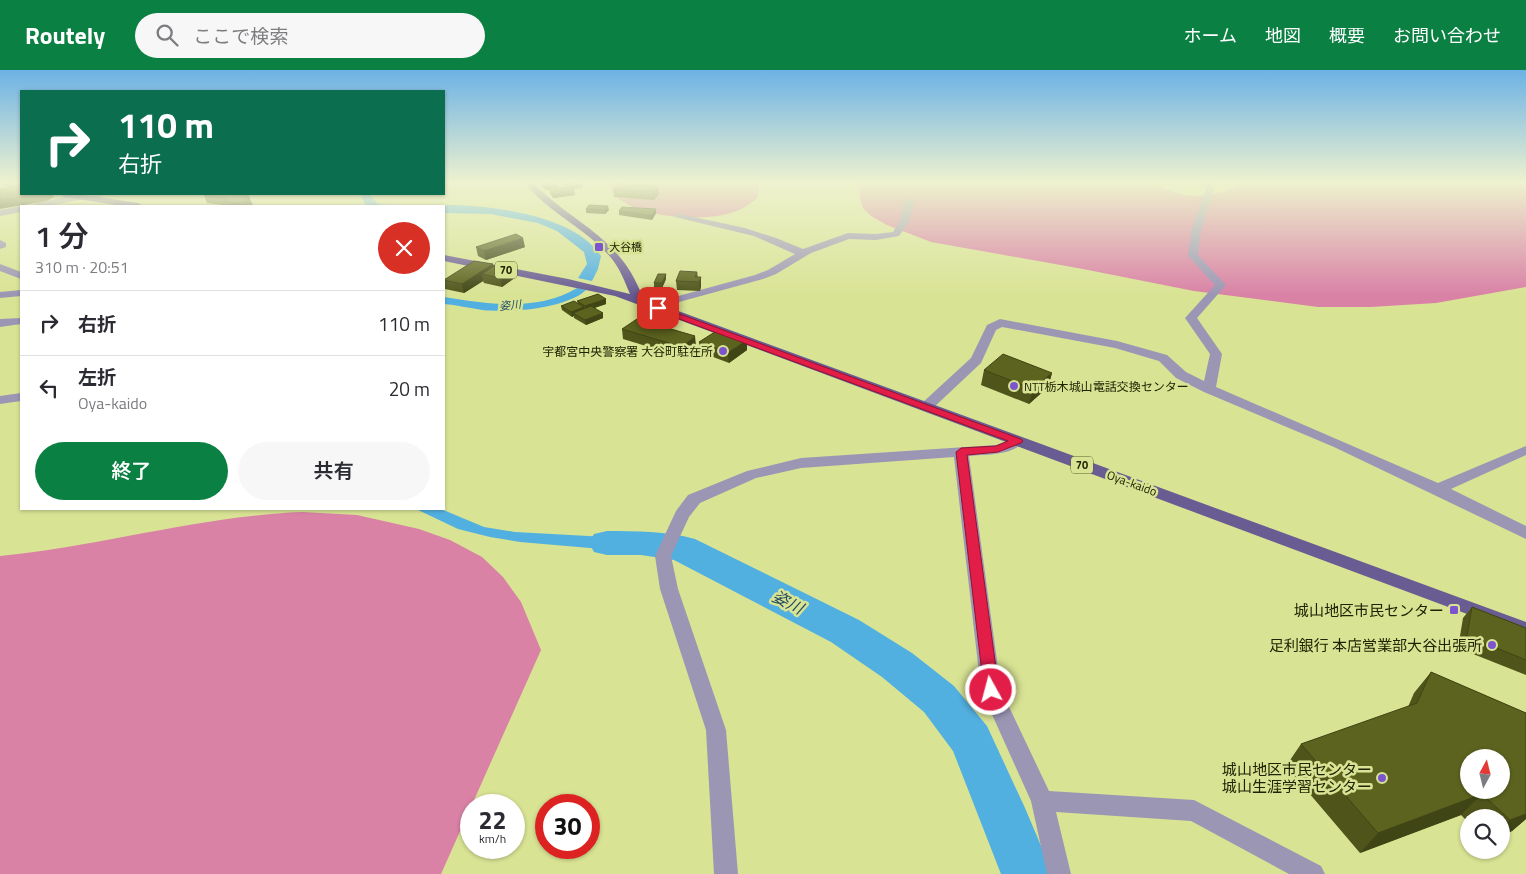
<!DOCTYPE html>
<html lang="ja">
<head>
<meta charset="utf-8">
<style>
  body { margin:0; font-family:"Titillium Web","Noto Sans JP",sans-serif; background:#f7f7f7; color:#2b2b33; height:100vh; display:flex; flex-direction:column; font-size:19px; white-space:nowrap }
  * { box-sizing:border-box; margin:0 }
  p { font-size:16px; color:#7c7c81 }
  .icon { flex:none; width:28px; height:28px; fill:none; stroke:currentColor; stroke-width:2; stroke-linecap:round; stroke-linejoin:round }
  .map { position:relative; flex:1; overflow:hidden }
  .side { position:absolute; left:20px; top:135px; width:425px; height:305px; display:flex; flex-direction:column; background:#fff; border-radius:0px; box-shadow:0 1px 4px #0004 }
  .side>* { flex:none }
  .hud { position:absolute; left:20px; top:20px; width:425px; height:105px; border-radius:0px; box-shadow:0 1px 4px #0004; background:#0b6e4f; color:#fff; overflow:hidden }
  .needle { width:32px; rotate:7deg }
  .controls { position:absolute; left:1460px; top:679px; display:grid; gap:10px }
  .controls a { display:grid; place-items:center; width:50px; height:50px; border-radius:50%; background:#fff; box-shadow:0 1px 4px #0004; font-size:25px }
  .speed { position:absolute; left:460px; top:724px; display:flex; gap:10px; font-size:25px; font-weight:700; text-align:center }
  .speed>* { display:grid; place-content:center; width:65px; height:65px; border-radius:50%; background:#fff; box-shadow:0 1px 4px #0004; line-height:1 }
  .speed small { font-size:12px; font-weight:400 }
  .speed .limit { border:8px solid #d22; background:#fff; color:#111 }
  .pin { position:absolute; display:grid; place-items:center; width:42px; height:42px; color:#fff; margin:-21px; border-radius:10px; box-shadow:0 2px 8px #0006 }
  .me { position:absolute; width:55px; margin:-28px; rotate:353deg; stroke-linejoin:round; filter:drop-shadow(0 0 4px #0008) }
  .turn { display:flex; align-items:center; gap:18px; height:105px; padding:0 15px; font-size:22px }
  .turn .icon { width:65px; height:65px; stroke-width:2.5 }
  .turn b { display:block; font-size:35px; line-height:42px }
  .round { display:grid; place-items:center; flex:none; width:52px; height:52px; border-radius:26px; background:#f7f7f7 }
  .headline { display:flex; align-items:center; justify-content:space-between; height:85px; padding:0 15px }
  h1 { font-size:30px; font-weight:600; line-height:38px }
  .button { display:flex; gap:10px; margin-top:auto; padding:10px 15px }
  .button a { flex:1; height:58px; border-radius:30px; background:#0b8043; color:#fff; font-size:20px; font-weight:600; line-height:58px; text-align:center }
  .button a+a { background:#f7f7f7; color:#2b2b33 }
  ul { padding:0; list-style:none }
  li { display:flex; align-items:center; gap:15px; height:65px; padding:0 15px; border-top:1px solid #e1e1e2 }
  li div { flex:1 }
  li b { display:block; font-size:19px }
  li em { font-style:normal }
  header { display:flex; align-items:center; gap:30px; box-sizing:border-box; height:70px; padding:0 25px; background:#0b8043; color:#fff }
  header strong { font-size:24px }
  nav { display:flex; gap:28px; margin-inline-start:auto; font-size:18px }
  .search { width:350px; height:45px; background:#f7f7f7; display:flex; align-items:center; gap:12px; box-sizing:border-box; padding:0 18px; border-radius:28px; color:#7c7c81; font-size:19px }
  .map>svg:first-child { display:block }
</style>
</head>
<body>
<header>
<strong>Routely</strong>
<div class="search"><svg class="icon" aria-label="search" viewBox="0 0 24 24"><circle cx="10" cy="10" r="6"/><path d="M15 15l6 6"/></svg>ここで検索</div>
<nav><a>ホーム</a><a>地図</a><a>概要</a><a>お問い合わせ</a></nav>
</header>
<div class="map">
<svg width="1526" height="804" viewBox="0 0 1526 804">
  <rect width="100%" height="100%" fill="#d9e394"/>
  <g fill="#d982a6">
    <path d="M608,113h150l1,1 -1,13c-11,11 -26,17 -41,19 -29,4 -99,1 -109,-33z"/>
    <path d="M862,113h292c31,19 59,15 91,0h281v104l-90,16 -65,4h-53l-124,-16 -111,-22 -152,-27 -44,-17 -16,-9 -8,-8 -3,-9 -1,-10z"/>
    <path d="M302,442l55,3 62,14 31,11 32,17 21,20 18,25 20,48 -100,224h-441v-318c101,-10 200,-40 302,-44z"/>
  </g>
  <g fill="#52b0e1">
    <path d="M360,124h9l9,10c26,3 52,1 77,1 44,2 120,11 146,51l-3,13 -6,12 -14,-3 9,-14 -3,-12 -27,-21 -19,-8 -47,-9 -47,-1v-7h-78z"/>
    <path d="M577,218l9,2c-20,19 -77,23 -104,20 -13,-2 -25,-5 -38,-6v-7c43,7 93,15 133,-9z"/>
    <path d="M416,439h25l43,18 31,5 110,6 27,4 -4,11 -128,-11 -30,-5 -32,-8z"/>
  </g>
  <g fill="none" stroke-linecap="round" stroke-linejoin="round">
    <path fill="#52b0e1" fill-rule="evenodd" d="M607,461c29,0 59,0 88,8l164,81 53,33 42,33 33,40 38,82 28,66h-52l-48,-123 -29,-39 -42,-35 -51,-35 -157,-82 -33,-5h-34l-13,-3 -5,-9 5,-9z"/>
    <g fill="#9c96b5" fill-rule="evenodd">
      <path d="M1201,113h8l5,7 -13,41 -3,24 28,30 -29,33 25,36 -6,33 222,96 88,-37v9l-75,34 75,37v13l-192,-92 -130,-55 -28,-14 -17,-17 -44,-13 -113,-21 -6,3 -15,33 -50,47h-10l-2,-3 2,-3 50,-46 16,-33 13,-6 117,22 50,14 19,17 18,9 6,-27 -25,-36 30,-33 -27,-29 3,-25 15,-41z"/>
      <path d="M80,124l3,1v4l-34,7h-17l5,-3z"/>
      <path d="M95,124h12l-16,7 -4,-3z"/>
      <path d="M910,128l5,3 -6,21 -10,14 -23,4 -27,-1 -38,14 -35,21 -13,5 -84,23 -21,9 -6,-3 19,-10 84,-23 13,-5 27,-16 -41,-18 -79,-19v-4l70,15 31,10 27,11 45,-16 28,1 17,-2 6,-10 6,-21z"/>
      <path d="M21,136v6l-21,4v-6z"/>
      <path d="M0,170l6,3v4l-6,2z"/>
      <path d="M0,194l21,8v7l-21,-8z"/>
      <path d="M21,220v6l-21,2v-6z"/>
      <path d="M21,248v6l-21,3v-8z"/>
      <path d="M21,323v8l-21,3v-8z"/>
      <path d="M1017,367l5,1 2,3c-11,15 -38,13 -55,15l32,234 48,101 145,9 127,66 4,8h-36l-98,-53 -135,-9 15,62h-24l-16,-73 -50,-111 -27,-233 -153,11 -45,10 -56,25 -11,14 -18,39 7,33 48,141 12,144h-24l-8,-144 -46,-141 -5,-33 21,-45 12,-16 59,-24 54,-13 195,-13z"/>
    </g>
    <g fill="#695c93" fill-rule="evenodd">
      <path d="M1,113h20v6l-19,-4z"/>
      <path d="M525,113h8c43,43 87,53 110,115l883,324v14l-911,-340 -171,-35v-6l124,24 62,15c-5,-12 -10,-25 -18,-35 -24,-30 -63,-45 -87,-76z"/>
      <path d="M60,124h19l59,9 5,3h-20l-59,-9z"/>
    </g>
  </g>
  <g fill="#4f551a">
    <path d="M540,113l18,4 -1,1 7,-1 -1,-4h19l1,4 -10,2 1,2 1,4 -22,3 -3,-5v-3h-4l-5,-4z"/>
    <path d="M658,116l1,8 -5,6 -40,-3 -1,-8z"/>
    <path d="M206,124h42l5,12h-23l-23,-3 -3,-8z"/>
    <path d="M586,139l23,1 -4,4 -19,-1z"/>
    <path d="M656,139v4l-4,7 -33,-5v-4z"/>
    <path d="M476,177h49l-39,13 -8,-4z"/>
    <path d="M493,197l23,10 -14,10 -18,-4 -1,-2 -19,12 -19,-4 -1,-10z"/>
    <path d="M697,202l1,5h3v9l-1,5 -23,-1 -1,-9z"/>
    <path d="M666,204v5l-4,9 -8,-1v-4z"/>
    <path d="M606,229v5l-12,4 9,10 -17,7 -12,-7v-2l-2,1 -10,-7 -1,-4 17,-3 -1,-2z"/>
    <path d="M622,259l74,17 -14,11 -59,-18z"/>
    <path d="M699,272l48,8 -18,13 -29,-11z"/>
    <path d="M984,300l68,3 -4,14 -19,17 -48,-19z"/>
    <path d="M1472,537l54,21v47l-68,-27 5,-30z"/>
    <path d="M1431,602l95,41v106l-14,12 -11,5v-18h-32v5l-8,-8 -101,38 -74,-87 15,-22 107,-37 6,-14z"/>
  </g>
  <g fill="#404515">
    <path d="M557,113l1,4 -2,1 -10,2 -1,-4z"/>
    <path d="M582,113l1,4 -17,3v-4z"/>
    <path d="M658,116l1,8 -5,6 -1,-8z"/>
    <path d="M574,121l1,4 -22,3v-4z"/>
    <path d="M40,124h12l2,3 -7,4 -47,8v-9z"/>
    <path d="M242,124h6l5,12h-21l-1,-2z"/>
    <path d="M608,136l1,4 -4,4v-4z"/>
    <path d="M656,139v4l-4,7 -1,-4z"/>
    <path d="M523,168l2,9 -39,13 -2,-9z"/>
    <path d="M493,194l2,9 -13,1 1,7 -19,12 -2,-9z"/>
    <path d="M515,198l1,9 -14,10 -2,-9z"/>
    <path d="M666,204v5l-4,9v-5z"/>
    <path d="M701,207v9l-1,5 -1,-9z"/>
    <path d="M606,229v5l-20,7 -1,-5z"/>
    <path d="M584,237l1,5 -12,1 1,3 -2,1 -1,-5z"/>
    <path d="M603,243v5l-17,7 -1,-5z"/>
    <path d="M695,266l1,10 -14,11v-10z"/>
    <path d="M747,270v10l-18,13 -1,-10z"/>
    <path d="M1052,303l-4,14 -19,17 4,-15z"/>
    <path d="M1482,724l-21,21 -101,38 18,-20z"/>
    <path d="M1526,744v5l-14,12 -11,5v-8l9,-8z"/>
  </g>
  <g fill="#5c631e" stroke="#404515" fill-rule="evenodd">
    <path d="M541,113h16l-2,1 -10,2z"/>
    <path d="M563,113h19l-16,3z"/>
    <path d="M619,113l39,3 -5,6 -40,-3z"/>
    <path d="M21,115v9h19l-40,6v-11z"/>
    <path d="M564,117l2,2 7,-1 1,3 -21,3 -4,-5z"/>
    <path d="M206,124h38l6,4h-5l2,3 -16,3 -5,-6 -22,-3z"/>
    <path d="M589,135l19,1 -3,4 -19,-1z"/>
    <path d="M622,137l34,2 -5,7 -32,-5z"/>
    <path d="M516,164l7,4 -39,13 -8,-4z"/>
    <path d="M474,191l19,3 -31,20 -18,-4z"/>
    <path d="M497,194l18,4 -15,10 -18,-4z"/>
    <path d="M680,201l17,1 -2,5h6l-2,5 -23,-1z"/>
    <path d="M658,204h8l-4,9h-8z"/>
    <path d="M598,224l8,5 -21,7 -8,-5z"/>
    <path d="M574,231l10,6 -13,5 -10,-6z"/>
    <path d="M591,236l12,7 -18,7 -12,-7z"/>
    <path d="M637,249l58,17 -13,11 -60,-18z"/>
    <path d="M718,260l29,10 -19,13 -29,-11z"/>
    <path d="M1003,284l49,19 -19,16 -49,-19z"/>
    <path d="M1472,537l54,21v32l-59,-24z"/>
    <path d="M1431,602l95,41v101l-16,6 -28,-26 -104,39 -77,-89 116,-41zM1469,688h32v32h-32z"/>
  </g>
  <linearGradient id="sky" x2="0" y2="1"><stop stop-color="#6cb2e5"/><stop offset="0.5" stop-color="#eef2cf"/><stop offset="1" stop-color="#eef2cf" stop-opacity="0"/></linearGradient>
  <rect width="1526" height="225" fill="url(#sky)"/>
  <path fill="#e11d48" stroke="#92132f" d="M658,236l363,133 2,2 -2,2 -23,9 -31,3 32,235 -2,5 -6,2 -5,-2 -2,-5 -28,-238 5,-4 35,-2 12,-5 -353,-131v-3z"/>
  <g fill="#7c55ce" stroke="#d9e394" stroke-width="2">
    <rect x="594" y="172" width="10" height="10" rx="2.5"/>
    <circle cx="723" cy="281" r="5"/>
    <circle cx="1014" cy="316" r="5"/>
    <rect x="1449" y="535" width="10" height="10" rx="2.5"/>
    <circle cx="1492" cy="575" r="5"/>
    <circle cx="1382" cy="708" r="5"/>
  </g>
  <g text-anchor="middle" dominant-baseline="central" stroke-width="5" stroke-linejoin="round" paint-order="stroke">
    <g font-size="11" fill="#202303" stroke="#d9e394" text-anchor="start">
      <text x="609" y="177">大谷橋</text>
    </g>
    <g fill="#d9e394" stroke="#585d2e" stroke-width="1">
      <rect x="495" y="191.5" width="22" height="17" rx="4"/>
      <rect x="1071" y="386.5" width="22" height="17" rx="4"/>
    </g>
    <g font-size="11" font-weight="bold" fill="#202303">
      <text x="506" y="200">70</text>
      <text x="1082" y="395">70</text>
    </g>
    <g font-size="11" font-style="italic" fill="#244c62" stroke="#d9e394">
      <text transform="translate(510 235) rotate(-6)">姿川</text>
    </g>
    <g font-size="12" fill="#202303" stroke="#d9e394" text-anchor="end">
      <text x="713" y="281">宇都宮中央警察署 大谷町駐在所</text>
      <text x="1024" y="316" text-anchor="start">NTT栃木城山電話交換センター</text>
    </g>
    <g font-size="12" fill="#202303" stroke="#d9e394">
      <text transform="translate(1132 413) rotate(20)">Oya-kaido</text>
    </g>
    <g font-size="15" fill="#202303" stroke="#d9e394" text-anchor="end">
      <text x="1444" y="540">城山地区市民センター</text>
      <text x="1482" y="575">足利銀行 本店営業部大谷出張所</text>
      <text x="1372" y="699">城山地区市民センター<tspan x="1372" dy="17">城山生涯学習センター</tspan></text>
    </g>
    <g font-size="16" font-style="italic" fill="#244c62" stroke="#d9e394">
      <text transform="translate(788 532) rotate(27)">姿川</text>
    </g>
  </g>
</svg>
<div class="controls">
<a><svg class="needle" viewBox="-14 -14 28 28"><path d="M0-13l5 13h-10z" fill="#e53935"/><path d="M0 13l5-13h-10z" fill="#7c7c81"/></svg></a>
<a><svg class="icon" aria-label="search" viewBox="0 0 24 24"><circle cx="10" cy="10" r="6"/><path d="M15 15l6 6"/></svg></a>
</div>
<div class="speed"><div>22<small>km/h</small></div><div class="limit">30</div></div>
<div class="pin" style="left:658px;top:238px;background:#d93025"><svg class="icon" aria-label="arrive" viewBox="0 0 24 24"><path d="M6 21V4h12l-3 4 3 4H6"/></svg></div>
<svg class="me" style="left:991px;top:620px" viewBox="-20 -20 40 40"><circle r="17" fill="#e11d48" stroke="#fff" stroke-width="3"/><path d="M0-11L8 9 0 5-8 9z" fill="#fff"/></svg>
<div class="hud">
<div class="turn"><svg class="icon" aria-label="right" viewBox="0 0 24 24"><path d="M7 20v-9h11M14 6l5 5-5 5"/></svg><div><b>110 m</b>右折</div></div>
</div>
<section class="side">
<div class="headline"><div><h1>1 分</h1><p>310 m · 20:51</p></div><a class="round" style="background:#d93025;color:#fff"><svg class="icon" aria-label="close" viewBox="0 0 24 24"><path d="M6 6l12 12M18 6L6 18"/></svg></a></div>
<ul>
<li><svg class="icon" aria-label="right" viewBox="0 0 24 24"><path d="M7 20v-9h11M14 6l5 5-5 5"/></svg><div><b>右折</b></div><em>110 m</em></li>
<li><svg class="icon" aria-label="left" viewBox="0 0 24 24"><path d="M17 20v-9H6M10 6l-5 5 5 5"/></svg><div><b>左折</b><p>Oya-kaido</p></div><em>20 m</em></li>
</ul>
<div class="button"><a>終了</a><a>共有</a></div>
</section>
</div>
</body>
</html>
